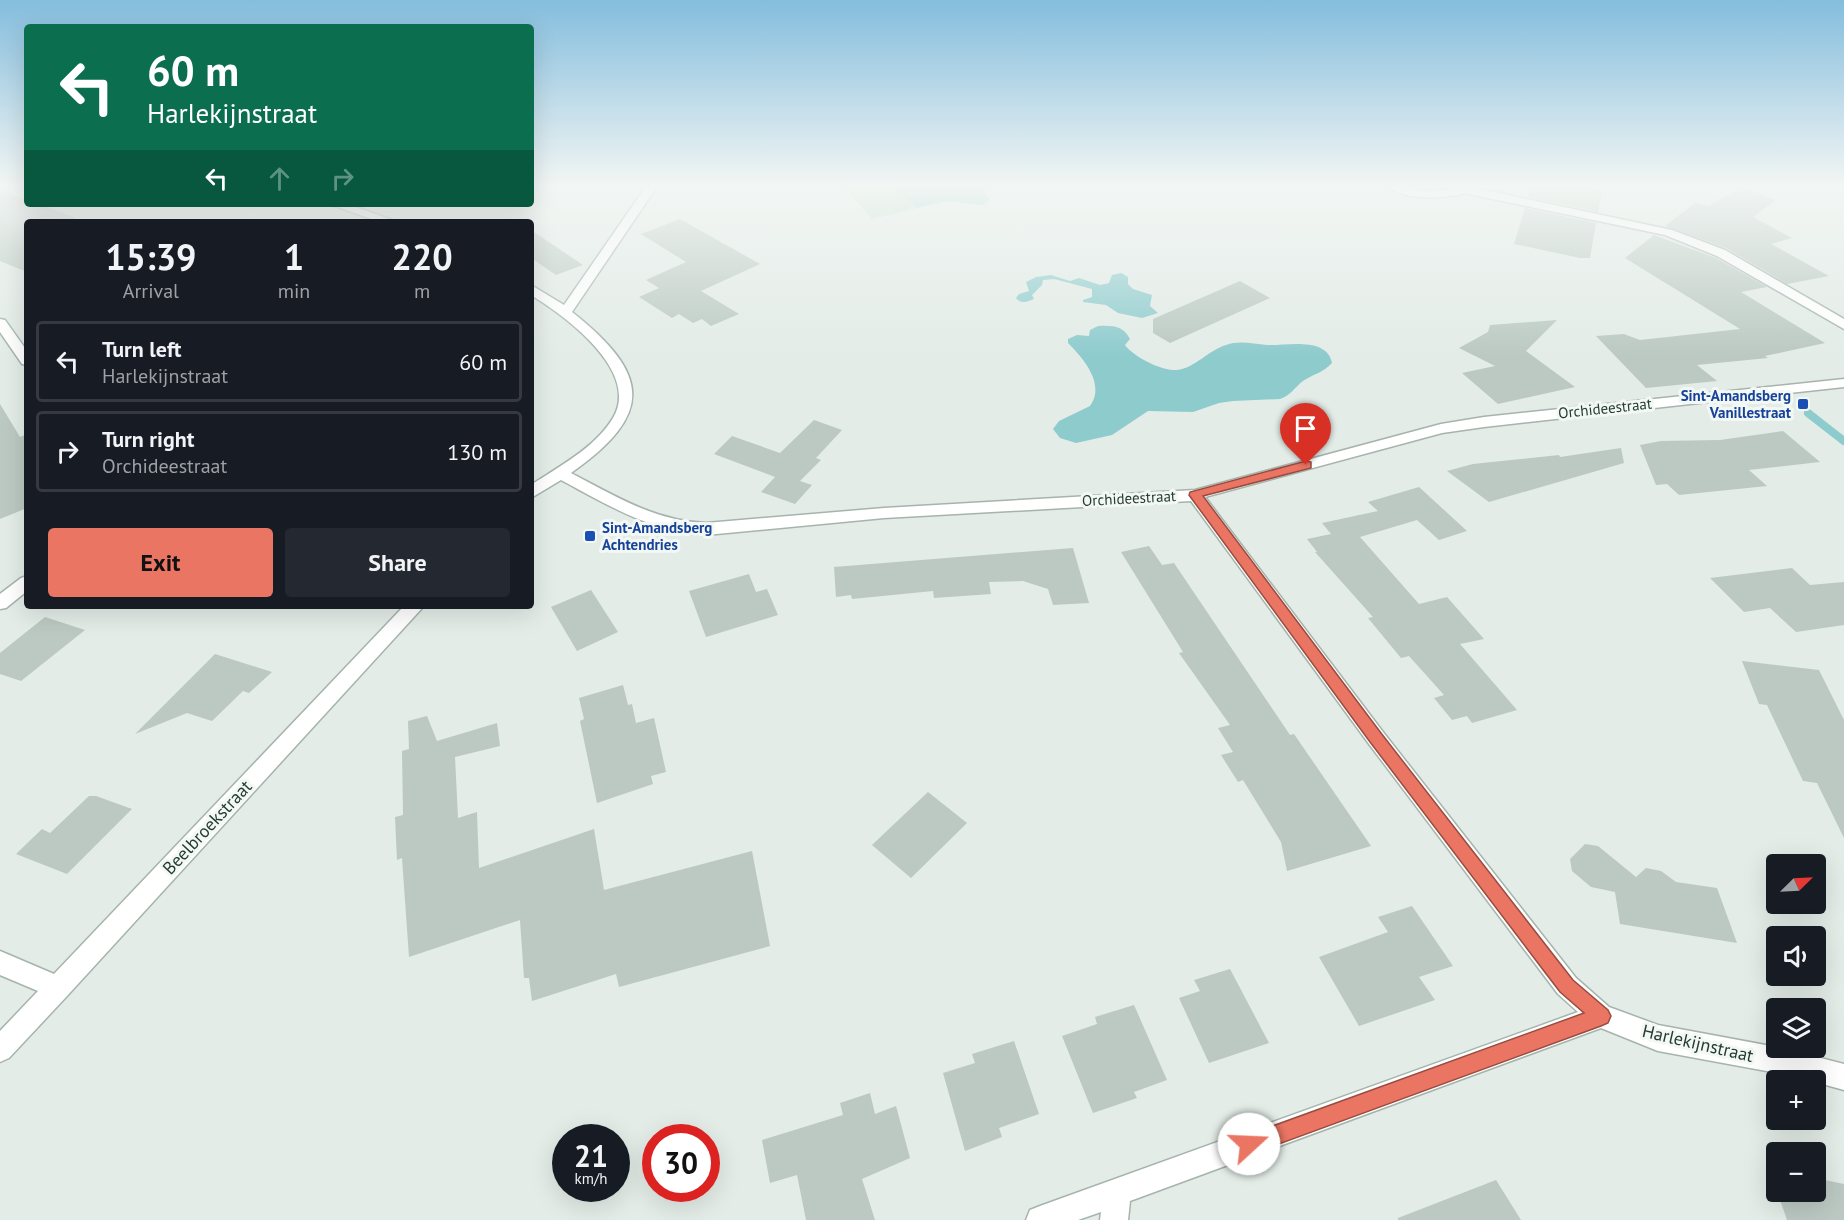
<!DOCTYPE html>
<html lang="en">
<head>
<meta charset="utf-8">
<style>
  body { margin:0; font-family:"PT Sans",sans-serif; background:#242831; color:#f1f3f6; height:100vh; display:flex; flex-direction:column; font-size:22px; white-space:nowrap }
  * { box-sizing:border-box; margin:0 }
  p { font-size:20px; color:#9ea1a6 }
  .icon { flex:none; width:33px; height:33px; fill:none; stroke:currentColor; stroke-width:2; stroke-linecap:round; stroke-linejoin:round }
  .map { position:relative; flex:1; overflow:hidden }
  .drawer { position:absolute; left:24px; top:219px; width:510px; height:390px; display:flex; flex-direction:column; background:#171b24; border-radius:6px; box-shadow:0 6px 24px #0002 }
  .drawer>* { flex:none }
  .hud { position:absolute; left:24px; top:24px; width:510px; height:183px; border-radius:6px; box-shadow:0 6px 24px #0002; background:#0b6e4f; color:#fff; overflow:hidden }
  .needle { width:39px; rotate:66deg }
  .fabs { position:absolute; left:1766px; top:854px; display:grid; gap:12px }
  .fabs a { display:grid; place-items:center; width:60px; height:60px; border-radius:6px; background:#171b24; box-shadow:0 6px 24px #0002; font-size:30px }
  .speed { position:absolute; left:552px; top:1124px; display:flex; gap:12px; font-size:30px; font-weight:700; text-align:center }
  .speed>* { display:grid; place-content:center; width:78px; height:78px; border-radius:50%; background:#171b24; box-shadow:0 6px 24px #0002; line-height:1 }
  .speed small { font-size:15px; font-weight:400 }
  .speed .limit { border:9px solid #d22; background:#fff; color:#111 }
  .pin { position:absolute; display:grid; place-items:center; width:51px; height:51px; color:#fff; margin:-62px -26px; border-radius:50% 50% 50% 0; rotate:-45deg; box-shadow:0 0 6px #0007 }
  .pin .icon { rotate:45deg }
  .me { position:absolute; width:66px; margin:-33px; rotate:70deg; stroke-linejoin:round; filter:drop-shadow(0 0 4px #0008) }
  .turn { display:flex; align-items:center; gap:21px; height:126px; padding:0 24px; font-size:27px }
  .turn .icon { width:78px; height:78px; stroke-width:2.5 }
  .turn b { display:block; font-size:42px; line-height:51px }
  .lanes { display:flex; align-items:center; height:57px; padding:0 24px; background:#0003; justify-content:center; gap:30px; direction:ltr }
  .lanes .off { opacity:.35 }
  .eta { display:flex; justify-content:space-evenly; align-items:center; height:102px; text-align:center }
  .eta b { font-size:36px; font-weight:600; line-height:42px }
  .button { display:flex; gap:12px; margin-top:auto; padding:12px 24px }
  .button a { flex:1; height:69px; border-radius:6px; background:#ea7563; color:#111; font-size:24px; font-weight:600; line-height:69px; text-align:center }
  .button a+a { background:#242831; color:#f1f3f6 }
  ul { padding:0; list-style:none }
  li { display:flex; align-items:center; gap:18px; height:81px; margin:0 12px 9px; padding:0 12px; border:3px solid #363941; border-radius:6px }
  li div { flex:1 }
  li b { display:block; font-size:22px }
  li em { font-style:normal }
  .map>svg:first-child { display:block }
</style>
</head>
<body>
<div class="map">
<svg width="1844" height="1220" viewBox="0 0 1844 1220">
  <rect width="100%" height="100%" fill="#e3ece7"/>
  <path fill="#bddcc2" d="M842,185h48l27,23 -45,11z"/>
  <g fill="#8ecbcd">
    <path d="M890,185l62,3 35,-3 -3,7 6,8 -8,5 -35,-4 -30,7z"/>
    <path d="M1121,273l7,4v7l5,5 19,6 -2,11 8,7 -16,5 -24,-5 -12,-8 -23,-3v-2l9,-3v-8l-38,-10 -11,1 -1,5 -10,10 2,4c-6,3 -14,5 -18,-1l3,-4 10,-3 -3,-9 10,-5 15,-2 19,6 9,-3 21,7 9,-2 3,-8z"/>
    <path d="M1098,326c14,-1 26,0 32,13l-5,6c9,12 36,26 52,25 18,-2 32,-20 49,-25 14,-5 27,-1 41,0 19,1 60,-9 65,18 -9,10 -19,11 -29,18 -8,6 -13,15 -23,18l-47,2 -14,2 -26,9 -45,-1 -36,24 -36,8 -16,-5 -7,-9 6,-8 31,-15c16,-22 -7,-48 -22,-63v-4l9,-4 12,1 1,-6z"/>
  </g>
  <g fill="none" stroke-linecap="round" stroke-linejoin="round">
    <path stroke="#8ecbcd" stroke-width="8" d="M1808,413l36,28"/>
  </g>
  <g fill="#bbc9c2">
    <path d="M1532,185h45l25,6 -4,21 -70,-15z"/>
    <path d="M1742,187l34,13 -23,17 39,21 -21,6 58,32 -42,8 -61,-36 -61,-22 30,-23 13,3z"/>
    <path d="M0,190l27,10v4h12l37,14 -10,4h-39v50l-27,-11z"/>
    <path d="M1525,208l71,15 -6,35h-10l-66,-14z"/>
    <path d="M680,219l80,45 -59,27 38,23 -28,12 -9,-7 -9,4 -14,-9 -7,4 -33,-21 20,-9 -13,-8 40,-18 -45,-28z"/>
    <path d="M531,230l52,35 -27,10 -25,-17z"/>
    <path d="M1654,235l62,23 51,29 -26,5 84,51 -60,13 3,2 -71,7 20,16 -71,7 -50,-52 28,-2 16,6 100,-11 -115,-71z"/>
    <path d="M1240,281l30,17 -100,45 -17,-10v-14z"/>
    <path d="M1557,320l-31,31 49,36 -77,17 -36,-31 33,-7 -36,-18 29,-16 2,-7z"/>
    <path d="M0,404l20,33 7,-3v74l-27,11z"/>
    <path d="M814,420l28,10 -26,28 5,2 -21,21 12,4 -17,19 -34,-12 14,-15 -61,-23 18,-18 48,17z"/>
    <path d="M1783,431l37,31 -71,8 18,16 -88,9 -12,-11 -11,1 -16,-40 21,-4 59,-1z"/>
    <path d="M1621,448l3,15 -135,39 -42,-31 26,-7 86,-9 1,2z"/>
    <path d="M1419,487l48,44 -28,9 -22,-20 -57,17 59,67 28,-7 37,42 -24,5 57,66 -45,13 -5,-7 -15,4 -18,-22 10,-3 -35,-39 -8,2 -33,-40 5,-1 -58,-65h2l-10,-13 24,-5 -9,-11 56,-12 -10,-9z"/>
    <path d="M1149,546l13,19 12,-2 116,172 4,-1 77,112 -84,25 -6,-29 -38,-62 -5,2 -17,-27 12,-3 -15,-24 12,-3 -51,-72 4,-1 -62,-100z"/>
    <path d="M1073,548l16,55 -36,2 -5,-16 -25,-8 -34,1 2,12 -57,4 -1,-7 -81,8 -1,-4 -15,2 -2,-30z"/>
    <path d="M1792,568l18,17 34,-3v43l-48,7 -26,-24 -26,4 -34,-34z"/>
    <path d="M749,574l7,18 11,-3 11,26 -72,22 -17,-46z"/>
    <path d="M591,590l27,42 -41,19 -26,-44z"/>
    <path d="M45,617l40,13 -64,51 -21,-7v-21z"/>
    <path d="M215,654l57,18 -23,21 -6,-2 -31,30 -25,-8 -52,21z"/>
    <path d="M1742,661l77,9 25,50v118l-27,-55 -14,-2 -36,-76 -8,-1z"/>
    <path d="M623,685l5,20 4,-1 4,19 18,-5 12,54 -15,4 2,8 -56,19 -17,-82 4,-2 -5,-21z"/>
    <path d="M427,716l10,25 60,-18 3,23 -45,11 3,61 19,-6 2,56 115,-39 10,61 148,-39 18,95 -151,41 -3,-13 -84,27 -3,-23h-5l-4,-58 -111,37 -7,-99 -5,2 -2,-43 8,-2 -1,-64 7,-2 -1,-28z"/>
    <path d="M928,792l39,31 -56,55 -39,-33z"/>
    <path d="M89,796h7l36,13 -65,65 -51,-20 26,-25 8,4z"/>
    <path d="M1585,844l13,2 38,31 10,-9 15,3 15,11 41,6 20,55 -117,-19 -5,-32 -24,-5 -19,-16 -2,-12z"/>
    <path d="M1412,906l41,60 -34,11 16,23 -76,26 -40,-69 69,-25 -10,-15z"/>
    <path d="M1230,969l39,74 -60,20 -30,-65 21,-7 -6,-11z"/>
    <path d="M1134,1005l33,75 -33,12 3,6 -44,15 -31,-77 35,-12 -2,-7z"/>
    <path d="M1014,1041l25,73 -40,14 3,9 -37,14 -22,-78 32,-10 -3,-9z"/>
    <path d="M870,1093l5,21 21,-8 14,52 -48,21 13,41h-69l-9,-45 -27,8 -8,-43 81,-25 -3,-12z"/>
    <path d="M1815,1178l29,6v36h-57l-10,-29h38z"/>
    <path d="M1496,1180l25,40h-123v-2z"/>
  </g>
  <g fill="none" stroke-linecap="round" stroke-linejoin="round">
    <defs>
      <g id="minor">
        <path d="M647,185h11l-86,127c78,62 83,102 -1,161 44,23 84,48 135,50l178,-15 311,-18 246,-66 43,-7 360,-38v8l-360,40 -42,6 -237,64 178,235 193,246 33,29 49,18 124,23 62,16v26l-29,-8v-2l-157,-29 -57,-23 -471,173 -2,19h-28l1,-8 -23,8h-52l4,-10 10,-4 538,-194 -20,-18 -189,-250 -178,-243 -307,17 -178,17c-55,-3 -98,-30 -145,-55l-30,18v-13c27,-18 64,-37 82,-67 28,-47 -48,-102 -82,-123v-10l33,20z"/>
        <path d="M1386,185h15l23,6 26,-1 -12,-5h23l211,45 53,20 119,69v10l-127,-73 -52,-21 -201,-42 -5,2c-24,3 -54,6 -73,-10z"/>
        <path d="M329,204h18l51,18h-18z"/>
        <path d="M0,319l5,1 22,31v14l-5,-1 -22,-32z"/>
        <path d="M27,576v15l-21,17 -6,1v-15l21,-16z"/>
        <path d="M404,606h20l-357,390 -58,62 -9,4v-31l38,-40 -38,-16v-24l54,23z"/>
      </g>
    </defs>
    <use href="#minor" stroke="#a6b4ad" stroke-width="3"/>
    <use href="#minor" fill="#fff" fill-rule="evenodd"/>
  </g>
  <linearGradient id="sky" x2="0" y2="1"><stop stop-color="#84bddd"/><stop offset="0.52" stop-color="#f2f6f4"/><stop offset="1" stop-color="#f2f6f4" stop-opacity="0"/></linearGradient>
  <rect width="1844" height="356" fill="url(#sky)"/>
  <path fill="#ea7563" stroke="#984c40" stroke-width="1.5" d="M1306,461l5,1v6l-108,28 178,237 178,229 14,18 35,30 3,6 -3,7 -7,3 -352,129 -7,-3 -3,-8 3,-7 342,-124 -24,-21 -13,-17 -177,-233 -181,-247 1,-3z"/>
  <g fill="#1a4fb4" stroke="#f3f8f5" stroke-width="2">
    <rect x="1797" y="398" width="12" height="12" rx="3"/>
    <rect x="584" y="530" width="12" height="12" rx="3"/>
  </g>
  <g text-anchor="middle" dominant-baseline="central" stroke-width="6" stroke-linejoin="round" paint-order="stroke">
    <g font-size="15" font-weight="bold" fill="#164399" stroke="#f3f8f5" text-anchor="end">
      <text x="1791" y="395">Sint-Amandsberg<tspan x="1791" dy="17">Vanillestraat</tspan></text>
      <text x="602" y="527" text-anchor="start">Sint-Amandsberg<tspan x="602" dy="17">Achtendries</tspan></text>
    </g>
    <g font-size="15" fill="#243c33" stroke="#f3f8f5">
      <text transform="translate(1605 408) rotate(-6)">Orchideestraat</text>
      <text transform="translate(1129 498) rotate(-3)">Orchideestraat</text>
    </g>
    <g font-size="18" fill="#243c33" stroke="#f3f8f5">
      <text transform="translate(207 827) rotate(-47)">Beelbroekstraat</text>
      <text transform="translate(1698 1043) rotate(13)">Harlekijnstraat</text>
    </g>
  </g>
</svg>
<div class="fabs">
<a><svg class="needle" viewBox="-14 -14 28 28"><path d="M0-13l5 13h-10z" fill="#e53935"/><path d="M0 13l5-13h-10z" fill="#9ea1a6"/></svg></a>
<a><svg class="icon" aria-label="sound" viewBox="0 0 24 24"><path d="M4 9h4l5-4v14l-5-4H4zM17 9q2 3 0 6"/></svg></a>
<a><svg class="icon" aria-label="layers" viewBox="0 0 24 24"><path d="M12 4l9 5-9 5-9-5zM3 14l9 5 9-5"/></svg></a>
<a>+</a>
<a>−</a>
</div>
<div class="speed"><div>21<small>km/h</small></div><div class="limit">30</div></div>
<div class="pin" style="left:1306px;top:465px;background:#d93025"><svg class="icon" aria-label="arrive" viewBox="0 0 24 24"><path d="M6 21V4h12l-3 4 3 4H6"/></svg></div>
<svg class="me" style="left:1249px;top:1144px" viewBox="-20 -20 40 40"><circle r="19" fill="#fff"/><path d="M0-13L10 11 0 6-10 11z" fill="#ea7563"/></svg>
<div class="hud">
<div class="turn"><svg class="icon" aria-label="left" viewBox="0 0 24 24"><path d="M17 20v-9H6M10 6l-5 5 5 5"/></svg><div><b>60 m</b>Harlekijnstraat</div></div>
<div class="lanes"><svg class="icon" aria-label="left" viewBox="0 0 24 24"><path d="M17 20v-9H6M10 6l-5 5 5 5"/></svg><svg class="icon off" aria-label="ahead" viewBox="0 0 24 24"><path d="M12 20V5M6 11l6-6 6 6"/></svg><svg class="icon off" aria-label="right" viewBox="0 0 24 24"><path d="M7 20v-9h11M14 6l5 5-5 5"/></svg></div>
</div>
<section class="drawer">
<div class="eta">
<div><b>15:39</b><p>Arrival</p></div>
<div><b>1</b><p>min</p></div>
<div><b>220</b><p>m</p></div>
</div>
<ul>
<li><svg class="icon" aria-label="left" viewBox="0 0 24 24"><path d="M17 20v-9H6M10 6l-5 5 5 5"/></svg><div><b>Turn left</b><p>Harlekijnstraat</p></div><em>60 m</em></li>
<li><svg class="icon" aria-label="right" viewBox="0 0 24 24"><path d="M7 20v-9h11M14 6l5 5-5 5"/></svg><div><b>Turn right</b><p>Orchideestraat</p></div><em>130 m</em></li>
</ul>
<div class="button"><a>Exit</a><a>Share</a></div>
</section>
</div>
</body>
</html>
